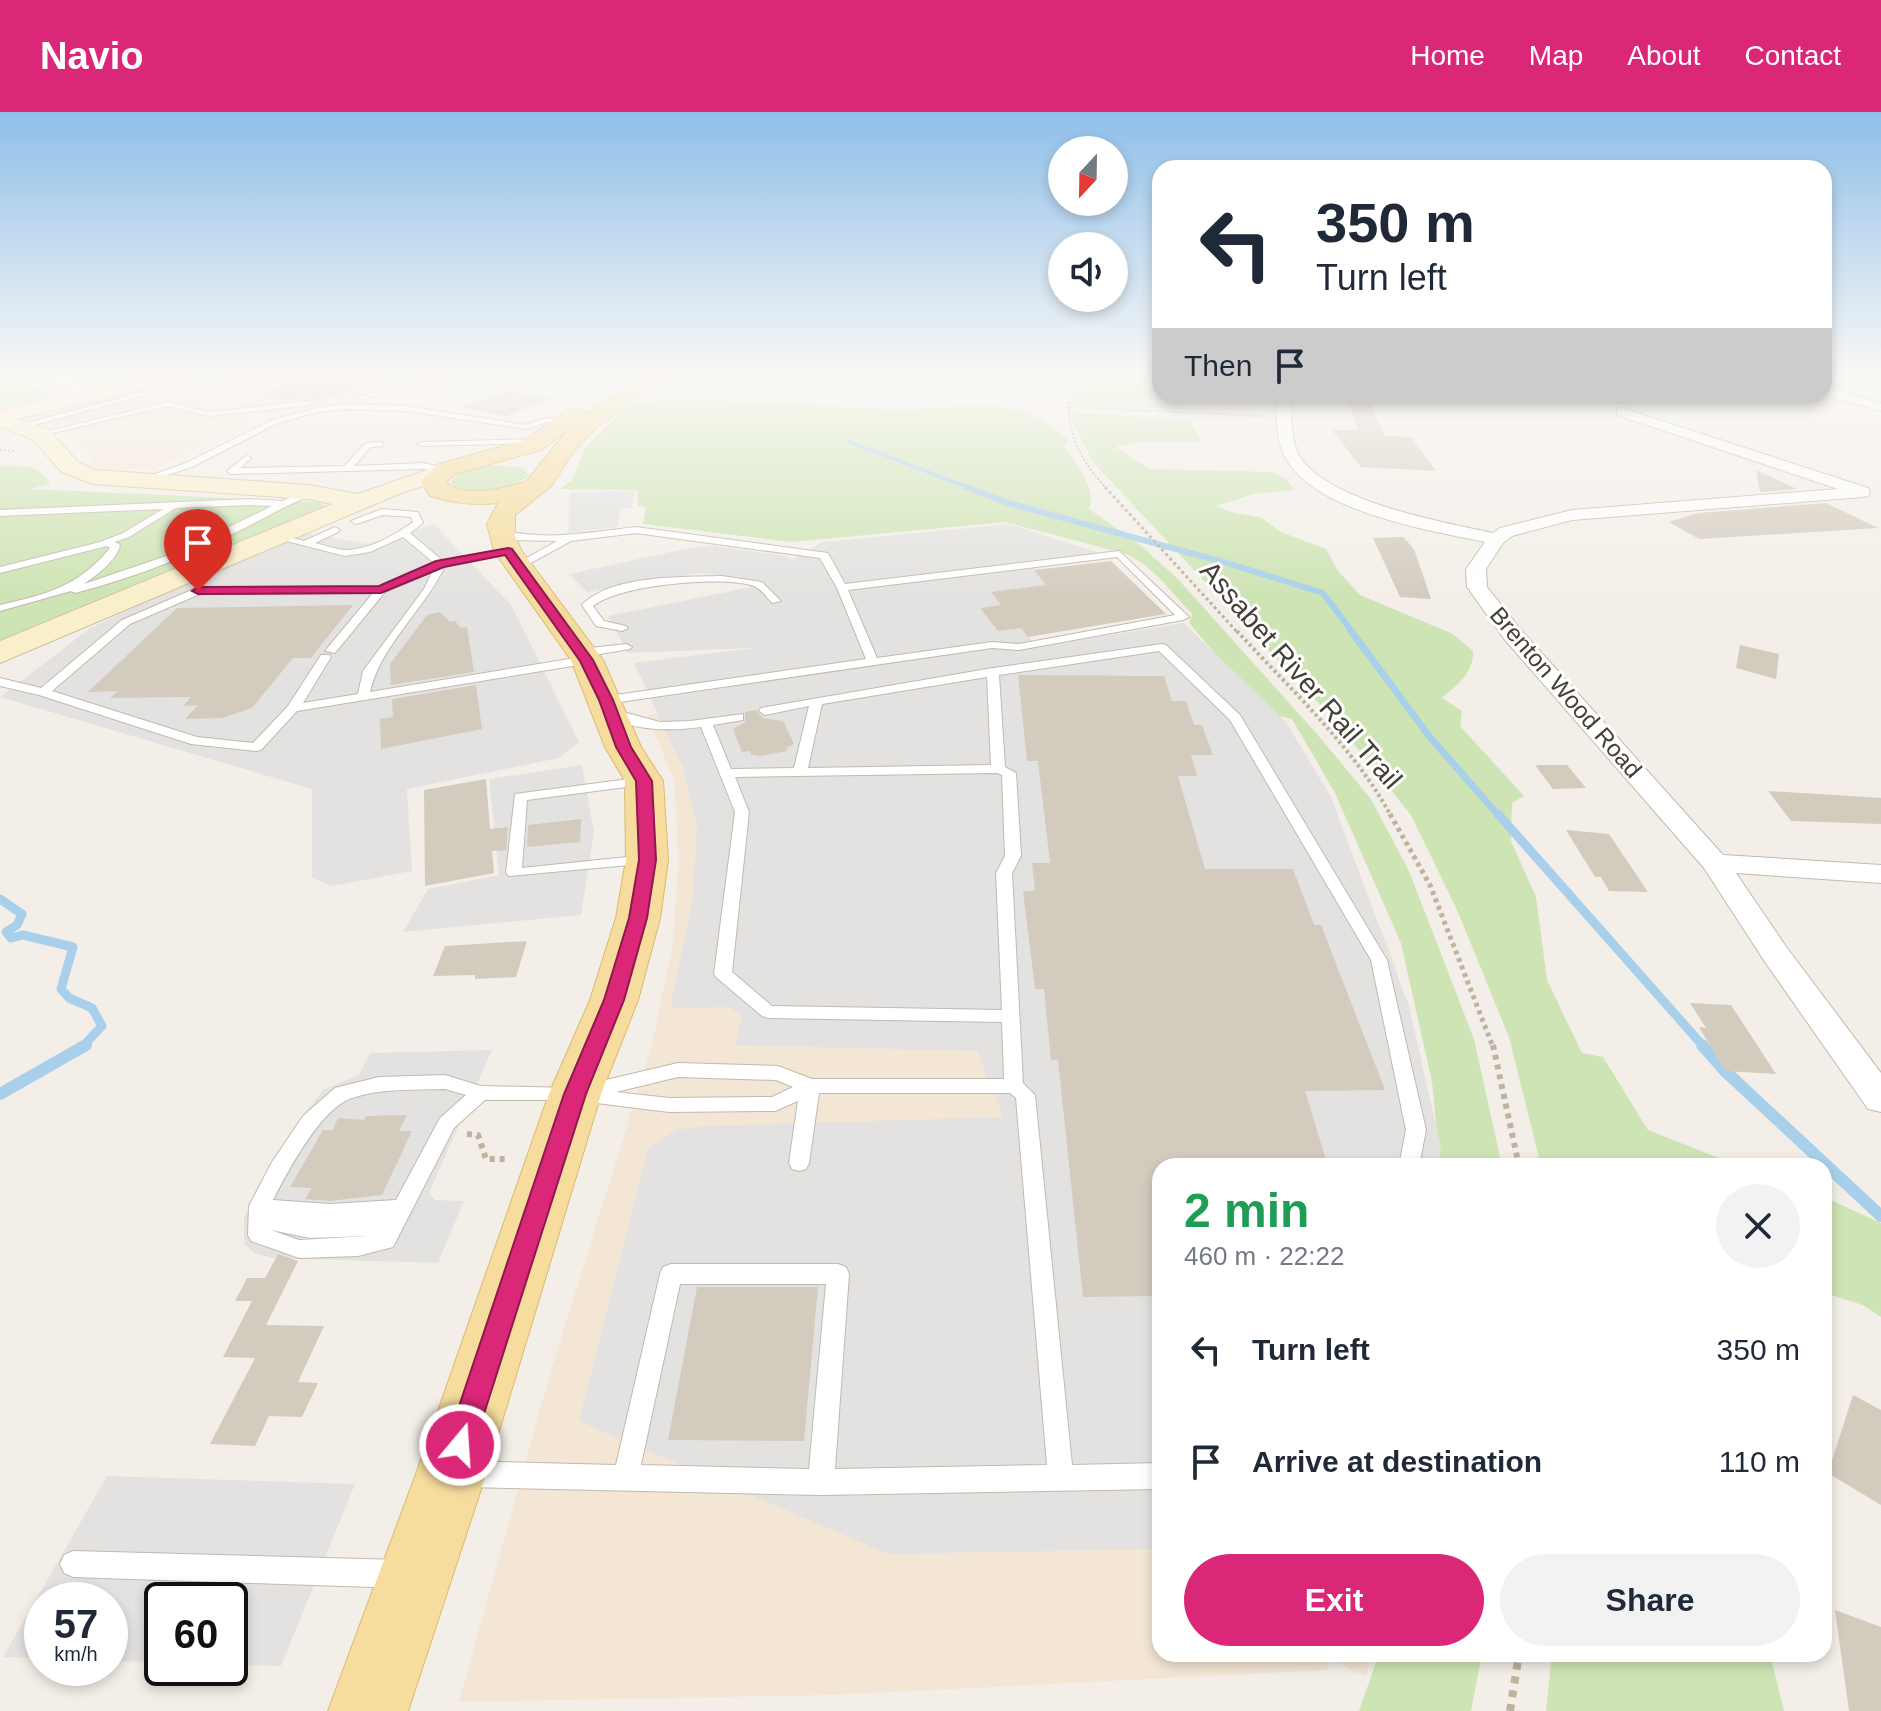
<!DOCTYPE html>
<html lang="en">
<head>
<meta charset="utf-8">
<style>
  body { margin:0; font-family:Arial,sans-serif; background:#f2f2f3; color:#1f2937; height:100vh; display:flex; flex-direction:column; font-size:30px; white-space:nowrap }
  * { box-sizing:border-box; margin:0 }
  p { font-size:26px; color:#747a83 }
  .icon { flex:none; width:44px; height:44px; fill:none; stroke:currentColor; stroke-width:2; stroke-linecap:round; stroke-linejoin:round }
  .map { position:relative; flex:1; overflow:hidden }
  .sheet { position:absolute; left:1152px; top:1046px; width:680px; height:504px; display:flex; flex-direction:column; background:#fff; border-radius:24px; box-shadow:0 4px 12px #0003 }
  .sheet>* { flex:none }
  .top-card { position:absolute; left:1152px; top:48px; width:680px; height:244px; border-radius:24px; box-shadow:0 4px 12px #0003; background:#fff; color:#1f2937; overflow:hidden }
  .needle { width:52px; rotate:202deg }
  .tools { position:absolute; left:1048px; top:24px; display:grid; gap:16px }
  .tools a { display:grid; place-items:center; width:80px; height:80px; border-radius:50%; background:#fff; box-shadow:0 4px 12px #0003; font-size:40px }
  .speed { position:absolute; left:24px; top:1470px; display:flex; gap:16px; font-size:40px; font-weight:700; text-align:center }
  .speed>* { display:grid; place-content:center; width:104px; height:104px; border-radius:50%; background:#fff; box-shadow:0 4px 12px #0003; line-height:1 }
  .speed small { font-size:20px; font-weight:400 }
  .speed .limit { border:4px solid #111; border-radius:12px; background:#fff; color:#111 }
  .pin { position:absolute; display:grid; place-items:center; width:68px; height:68px; color:#fff; margin:-82px -34px; border-radius:50% 50% 50% 0; rotate:-45deg; box-shadow:0 0 8px #0007 }
  .pin .icon { rotate:45deg }
  .me { position:absolute; width:88px; margin:-44px; rotate:18deg; stroke-linejoin:round; filter:drop-shadow(0 0 6px #0008) }
  .turn { display:flex; align-items:center; gap:28px; height:168px; padding:0 32px; font-size:36px }
  .turn .icon { width:104px; height:104px; stroke-width:2.5 }
  .turn b { display:block; font-size:56px; line-height:68px }
  .then { display:flex; align-items:center; height:76px; padding:0 32px; background:#0003; gap:16px; font-size:30px }
  .round { display:grid; place-items:center; flex:none; width:84px; height:84px; border-radius:42px; background:#f2f2f3 }
  .headline { display:flex; align-items:center; justify-content:space-between; height:136px; padding:0 32px }
  h1 { font-size:48px; font-weight:700; line-height:60px; color:#1e9e55 }
  .action { display:flex; gap:16px; margin-top:auto; padding:16px 32px }
  .action a { flex:1; height:92px; border-radius:48px; background:#db2777; color:#fff; font-size:32px; font-weight:700; line-height:92px; text-align:center }
  .action a+a { background:#f2f2f3; color:#1f2937 }
  ul { padding:0; list-style:none }
  li { display:flex; align-items:center; gap:24px; height:112px; padding:0 32px }
  li div { flex:1 }
  li b { display:block; font-size:30px }
  li em { font-style:normal }
  header { display:flex; align-items:center; gap:48px; box-sizing:border-box; height:112px; padding:0 40px; background:#db2777; color:#fff }
  header strong { font-size:38px }
  nav { display:flex; gap:44px; margin-inline-start:auto; font-size:28px }
  .map>svg:first-child { display:block }
</style>
</head>
<body>
<header>
<strong>Navio</strong>
<nav><a>Home</a><a>Map</a><a>About</a><a>Contact</a></nav>
</header>
<div class="map">
<svg width="1881" height="1599" viewBox="0 0 1881 1599">
  <rect width="100%" height="100%" fill="#f3efe8"/>
  <g fill="#f3e6d5">
    <path d="M202,262h290l-37,17 -198,23 -102,56 -56,-1 -31,-35 -39,-15 12,-7z"/>
    <path d="M726,592l630,166 39,93 36,203h-271v488h211l-5,23 -36,-18 -2,11 -496,25 -373,7 88,-318 105,-339 20,-97 7,-88 -5,-80 -27,-65z"/>
  </g>
  <g fill="#cee4b4">
    <path d="M1078,262h59l23,9v13h11l3,7 11,6 -114,-3z"/>
    <path d="M15,267l39,16 -54,15v-30z"/>
    <path d="M715,288l185,10 84,-5 37,5 26,13 22,17 -5,6c12,18 33,41 25,63l50,35 38,34 140,156 54,65 38,72 65,168 28,127h-62l-8,-84 -31,-139 -67,-152 -42,-72 -26,-6 -77,-90 3,-9c-21,-22 -40,-50 -69,-61l-118,-31 -213,20 -149,-18 3,-17 -8,-1v-16l-79,-1 13,-9 13,-31 38,-40 16,-8z"/>
    <path d="M1072,300l118,8 11,22h-63l-23,5 35,22 122,3 13,6 10,12 -41,4 -38,12 15,6 29,5 21,15 45,17 12,22 22,24 93,39 20,17c1,21 -15,34 -31,47l20,13 -2,15 64,70 -12,7 -1,38 25,56 11,83 35,73 21,4 45,73 91,36h-198l-32,-129 -52,-127 -46,-95 -74,-92 -244,-261 -21,-41z"/>
    <path d="M492,353l31,3 6,7c-17,17 -55,20 -76,10l-2,-4 8,-8z"/>
    <path d="M0,354c23,1 37,-4 50,18l-20,5 290,13 4,4 -5,5 -319,131z"/>
    <path d="M1824,1085l57,26v94l-18,-12 -39,-12z"/>
    <path d="M1379,1542h103l-11,57h-112z"/>
    <path d="M1552,1542h218l14,57h-238z"/>
  </g>
  <g fill="#e4e2e0">
    <path d="M112,286l24,8 -81,19 -33,-6z"/>
    <path d="M635,378l-3,18h-11l-4,19 -49,6 2,-40z"/>
    <path d="M434,412l77,81 68,137 -20,16 -152,31 5,82 -80,15 -20,-8v-89l-312,-92 89,-68 97,-47 120,-49 61,11z"/>
    <path d="M1009,412l88,28 12,7 -76,9 14,17 -55,7 9,13 -21,3 18,23 23,-3 16,19 147,-24 102,99 45,75 78,209 32,142 -3,18h-278v383l-272,5 -309,-133 69,-272 28,-19 31,-4 296,-9 -26,-66 -242,-6 7,-30 -13,-8 -54,1 -4,-4 21,-101 5,-77 -14,-58 -49,-105 119,-15 -125,5 -20,-37 143,-29 -13,-10 -39,-4 -112,19 -18,-18 120,-26 26,-2 71,10 6,4 30,-18z"/>
    <path d="M582,653l12,68 -13,82 -178,17 25,-43 71,-14 -10,-96z"/>
    <path d="M492,938l-63,143 6,7 29,1 -26,62 -165,-5 -17,-4 -12,-10v-27l51,-91 28,-36 36,-15 11,-22z"/>
    <path d="M107,1364l248,8 -74,182 -51,-1v-65h-68v62l-52,-1v-61h-68v58l-39,-1z"/>
  </g>
  <g fill="none" stroke-linecap="round" stroke-linejoin="round">
    <path stroke="#a9d0ea" stroke-width="4" d="M850,330l122,47"/>
    <path stroke="#a9d0ea" stroke-width="6" d="M966,375l42,16 219,60 96,30 30,40"/>
    <path stroke="#a9d0ea" stroke-width="7" d="M1351,519l78,105 70,80"/>
    <g stroke="#a9d0ea" stroke-width="9">
      <path d="M1498,702l206,233"/>
      <path d="M0,787l22,15 -5,11 -11,7 5,6 12,-3 50,12 -12,42 8,9 23,10 10,18 -20,21"/>
    </g>
    <g stroke="#a9d0ea" stroke-width="12">
      <path d="M1702,933l23,26 156,145"/>
      <path d="M0,982l86,-49"/>
    </g>
  </g>
  <g fill="#d3cbbe">
    <path d="M297,262h93l1,6 -78,21 -4,-3 -25,3 -23,-6z"/>
    <path d="M509,279l43,8 -47,17 -44,-9z"/>
    <path d="M1346,284h21l18,40 26,1 25,34 -75,-4 -29,-37h26z"/>
    <path d="M1756,358l41,19 -37,3z"/>
    <path d="M1826,391l52,25 -179,11 -30,-17 29,-9z"/>
    <path d="M1403,425l11,12 17,50 -31,-2 -27,-59z"/>
    <path d="M1111,449l55,53 -138,23 -7,-9 -23,3 -18,-23 21,-3 -10,-13 55,-7 -12,-15z"/>
    <path d="M353,493l-42,53h-18l-41,50 -29,10 -38,1 13,-14 -15,1 8,-9 -81,1 8,-7 -30,1 89,-84z"/>
    <path d="M440,500l10,10 5,-1 6,7 6,-1 7,45 -83,13 -1,-21 37,-49z"/>
    <path d="M1740,533l39,9 -3,25 -40,-11z"/>
    <path d="M1018,563l146,1 8,25h14l8,24h8l11,30h-22l6,21h-19l27,93h88l21,56h7l64,165 -80,1 23,75h-168v130l-77,1 -25,-237h-7l-7,-71h-9l-12,-98h12l-3,-28h18l-12,-102h-11z"/>
    <path d="M476,573l6,44 -101,20 -1,-30 13,-2 -1,-18z"/>
    <path d="M756,598l7,8 20,3 11,23 -8,4 1,3 -27,5 -9,-1 -1,-4 -8,1 -9,-23 12,-7v-10z"/>
    <path d="M1535,653h32l19,23 -33,1z"/>
    <path d="M486,667l4,50 18,-2 -2,23 -14,1 2,22 -69,13 -1,-96z"/>
    <path d="M1768,679l113,7v26l-90,-3z"/>
    <path d="M581,707l-1,23 -53,5 1,-22z"/>
    <path d="M1566,718l43,4 39,58 -39,-1 -8,-14h-6z"/>
    <path d="M527,829l-11,36 -41,2v-4l-42,1 12,-30z"/>
    <path d="M1690,891l41,2 45,69 -51,-3 -26,-44 7,1z"/>
    <path d="M407,1003l-8,16h13l-30,64 -52,6 -25,-2 7,-11 -22,-1 33,-57h10l5,-12 26,2 2,-4z"/>
    <path d="M278,1142l20,7 -32,64 58,1 -26,56 20,1 -16,34 -33,-1 -14,30 -45,-2 45,-86 -32,-1 29,-56h-17l12,-23h18z"/>
    <path d="M697,1175h121l-14,154 -136,-1z"/>
    <path d="M1853,1283l28,15v95l-53,-32z"/>
    <path d="M1835,1498l46,17v84h-32z"/>
  </g>
  <g fill="none" stroke-linecap="round" stroke-linejoin="round">
    <defs>
      <g id="lane">
        <path d="M211,262h12l-200,54 -7,-2z"/>
        <path d="M418,262h12l-42,13 -4,-2z"/>
        <path d="M472,262h16l-128,25 -4,-2z"/>
        <path d="M952,266l12,4 1,2 -4,2 -12,-4z"/>
        <path d="M309,289l3,4 -104,11 -40,-10 -128,30 -4,-2 132,-32 40,10z"/>
        <path d="M347,292l60,2 118,19 21,-7 32,4 -4,2 -27,-2 -21,7 -119,-18 -60,-2 -30,3 -39,11 -86,44 -50,16 -4,-3 48,-17 86,-43 45,-12z"/>
        <path d="M543,327l-3,4 -119,3 -4,-2 4,-2z"/>
        <path d="M381,330l3,4 -13,1 -17,19 68,-3 29,6 -4,3 -25,-3 -191,5 -4,-3 20,-16 4,3 -11,10 104,-2 22,-23z"/>
        <path d="M306,378l8,2c-12,8 -26,13 -39,20 -63,35 -130,63 -200,81l-4,-2 -71,20v-6c47,-11 78,-18 110,-57l-3,-2 -107,27v-6l100,-25 23,-9 40,-24 -163,7v-6l249,-11 33,2zM249,393l23,1 -94,46 -94,32c13,-9 33,-24 36,-39l-5,-3 14,-5 47,-29z"/>
        <path d="M382,397l36,3 5,11 -13,10 33,28 65,-13 5,3 -68,15c-20,43 -65,80 -75,126l217,-36 6,4 -2,3 -294,48 -36,39 -5,1 -65,-7 -152,-49 -39,-9v-8l41,10 81,-68 72,-31 185,-2 55,-24 -31,-26 -33,15 -25,4 -74,-19 5,-3 28,7 31,-14 5,3 -2,2 -23,11c10,2 22,7 32,7 23,-1 48,-15 66,-28l-2,-5 -28,-2 -27,9 -5,-3zM432,460l-8,17 -61,82 -5,23 -55,9 28,-46 -2,-2h-8l-33,51 -35,37 -56,-6 -145,-46 78,-67 70,-30 173,-1 -48,58 10,2 50,-61z"/>
        <path d="M636,415l192,26 17,31 274,-33 70,66 -6,3 -164,30 -27,-2 -386,56 -6,-4 2,-3 264,-38 -29,-71 -17,-30 -184,-25 -65,8 -53,29 -4,-1v-4l43,-24 -43,-1 -20,-8 5,-3c44,13 92,3 137,-2zM1117,445l58,58 -156,29 -27,-2 -115,16 -29,-68z"/>
        <path d="M722,464l40,6 19,19 -9,2c-5,-6 -11,-14 -18,-17 -31,-11 -136,-1 -161,20l11,15 22,5 2,2 -6,3 -26,-5 -14,-21c28,-30 100,-28 140,-29z"/>
        <path d="M626,532l6,3 -2,2 -48,8 -6,-4 6,-4z"/>
        <path d="M1162,532l4,1 74,70 147,245 39,170 -7,36h-20l7,-36 -35,-170 -141,-240 -71,-69 -160,24 6,92 11,6 5,83 -9,17 11,210 12,12 37,370 88,-2v26l-339,6 -357,-8 -9,-4 -4,-9 4,-9 9,-4 152,4 44,-191 3,-7 8,-3h167l8,3 3,7 -14,195 212,-4 -31,-367 -6,-5h-191l-10,70 -3,6 -7,2 -7,-2 -3,-6 9,-62 -23,10 -106,1 -97,-12h-87l-31,28 -61,119 -35,9 -59,2 -48,-17 -3,-6 1,-29 23,-44 31,-46 32,-28 44,-11 66,-2 36,11 91,2 106,-25 100,3 34,13h192l-2,-57 -234,-4 -6,-2 -45,-38 -3,-4 21,-162 -34,-85c-29,4 -71,5 -95,-14l6,-4 48,13 30,-1 53,-7v6l-30,5 18,44 63,-1 15,-62 -44,9 -6,-4 2,-3 232,-40zM987,565l4,88 -183,3 14,-64zM997,661l5,2 3,81 -9,17 6,137 -230,-4 -40,-34 17,-160 -14,-35zM678,965l98,3 17,7 -21,10 -103,1 -53,-6zM445,977l21,6 -26,23 -44,82 -66,4 -57,-4c15,-29 48,-92 79,-102 30,-10 62,-8 93,-9zM271,1118l39,8 57,-2 -68,4zM680,1172h146l-17,185 -168,-4z"/>
        <path d="M644,665l7,4 -2,3 -122,16 -5,68 124,-13 5,2 3,3 -3,3 -142,13 -3,-3 9,-79z"/>
        <path d="M73,1439l328,9 10,4 4,10 -4,10 -10,4 -328,-11 -9,-4 -4,-9 4,-9z"/>
      </g>
      <g id="street">
        <path d="M47,262h15l42,20c-14,10 -46,-8 -57,-20z"/>
        <path d="M1824,275l57,16v8l-57,-16z"/>
        <path d="M1277,284h14c1,19 -1,44 9,61 30,45 142,65 193,76l7,-5 72,-18 266,-21 -221,-74v-6l5,-1 246,80 2,4 -2,4 -6,1 -290,23 -60,16 -9,7 -17,26 1,18 34,43 202,225 158,10v18l-145,-10 51,75 94,125v39l-13,-3 -103,-147 -61,-94 -199,-228 -38,-53 -1,-18 19,-27c-57,-12 -171,-30 -200,-85 -10,-19 -8,-41 -8,-61z"/>
      </g>
      <path id="secondary" d="M154,262h37l-3,4 -171,41 31,10 30,33 18,8 213,15 49,9 86,-30 8,2 4,5 -4,5 -53,18 -399,169v-22l332,-137 -23,-5 -217,-15 -30,-12 -30,-33 -32,-12v-17z"/>
      <path id="primary" d="M646,262h24l-74,54 -23,24 -21,33 -37,30v21l6,14 82,110 38,87 22,34 5,79 -8,58 -22,82 -37,94 -115,380 -78,237h-80l88,-237 133,-380 41,-94 26,-82 10,-58 -1,-79 -20,-34 -34,-87 -77,-109 -7,-27 11,-21c-24,3 -45,0 -68,-7l-9,-15 18,-17 86,-24 44,-31 8,-1 10,5zM567,319l-41,51c-22,6 -62,17 -80,0l9,-8 86,-24z"/>
    </defs>
    <use href="#lane" stroke="#c0baae" stroke-width="2"/>
    <use href="#street" stroke="#c0baae" stroke-width="2"/>
    <use href="#secondary" stroke="#cfc29b" stroke-width="2"/>
    <use href="#primary" stroke="#daba6f" stroke-width="2"/>
    <g stroke="#beb39e" stroke-width="2" stroke-dasharray="2 2" stroke-linecap="butt">
      <path d="M873,262l1,3"/>
      <path d="M1074,262c-13,48 0,79 33,115"/>
      <path d="M735,267l106,2 20,5"/>
      <path d="M833,267l32,-5"/>
      <path d="M977,267l27,-3"/>
      <path d="M1012,267l19,-5"/>
      <path d="M1066,295l198,9"/>
      <path d="M0,338l15,1"/>
    </g>
    <path stroke="#beb39e" stroke-width="3" stroke-dasharray="3 3" stroke-linecap="butt" d="M1105,375l133,146"/>
    <path stroke="#beb39e" stroke-width="4" stroke-dasharray="3 3" stroke-linecap="butt" d="M1237,519c53,58 116,115 154,185"/>
    <path stroke="#beb39e" stroke-width="5" stroke-dasharray="4 4" stroke-linecap="butt" d="M1390,702l40,71 63,162"/>
    <g stroke="#beb39e" stroke-width="6" stroke-dasharray="5 5" stroke-linecap="butt">
      <path d="M1493,933l26,121"/>
      <path d="M467,1022l11,1 8,24h19"/>
    </g>
    <path stroke="#beb39e" stroke-width="8" stroke-dasharray="7 7" stroke-linecap="butt" d="M1510,1599l9,-57"/>
    <use href="#lane" fill="#fff" fill-rule="evenodd"/>
    <use href="#street" fill="#fff" fill-rule="evenodd"/>
    <use href="#secondary" fill="#faefcb" fill-rule="evenodd"/>
    <use href="#primary" fill="#f6dd9e" fill-rule="evenodd"/>
  </g>
  <linearGradient id="sky" x2="0" y2="1"><stop stop-color="#8fbfe9"/><stop offset="0.54" stop-color="#faf8f5"/><stop offset="1" stop-color="#faf8f5" stop-opacity="0"/></linearGradient>
  <rect width="1881" height="486" fill="url(#sky)"/>
  <path fill="#db2777" stroke="#8e194d" stroke-width="2" d="M508,436l4,1 81,111 20,40 18,47 21,34 4,79 -9,58 -23,82 -38,94 -112,351 -4,10 -10,4 -10,-4 -4,-10 118,-351 40,-94 25,-82 10,-58 -3,-79 -20,-34 -17,-47 -19,-39 -75,-106 -61,12 -63,26 -183,1 -6,-3 6,-4 181,-1 57,-25z"/>
  <g text-anchor="middle" dominant-baseline="central" stroke-width="6" stroke-linejoin="round" paint-order="stroke">
    <g font-size="24" fill="#454037" stroke="#fff">
      <text transform="translate(1566 580) rotate(49)">Brenton Wood Road</text>
    </g>
    <g font-size="28" fill="#454037" stroke="#fff">
      <text transform="translate(1301 563) rotate(49)">Assabet River Rail Trail</text>
    </g>
  </g>
</svg>
<div class="tools">
<a><svg class="needle" viewBox="-14 -14 28 28"><path d="M0-13l5 13h-10z" fill="#e53935"/><path d="M0 13l5-13h-10z" fill="#747a83"/></svg></a>
<a><svg class="icon" aria-label="sound" viewBox="0 0 24 24"><path d="M4 9h4l5-4v14l-5-4H4zM17 9q2 3 0 6"/></svg></a>
</div>
<div class="speed"><div>57<small>km/h</small></div><div class="limit">60</div></div>
<div class="pin" style="left:198px;top:479px;background:#d93025"><svg class="icon" aria-label="arrive" viewBox="0 0 24 24"><path d="M6 21V4h12l-3 4 3 4H6"/></svg></div>
<svg class="me" style="left:460px;top:1333px" viewBox="-20 -20 40 40"><circle r="17" fill="#db2777" stroke="#fff" stroke-width="3"/><path d="M0-11L8 9 0 5-8 9z" fill="#fff"/></svg>
<div class="top-card">
<div class="turn"><svg class="icon" aria-label="left" viewBox="0 0 24 24"><path d="M17 20v-9H6M10 6l-5 5 5 5"/></svg><div><b>350 m</b>Turn left</div></div>
<div class="then">Then<svg class="icon" aria-label="arrive" viewBox="0 0 24 24"><path d="M6 21V4h12l-3 4 3 4H6"/></svg></div>
</div>
<section class="sheet">
<div class="headline"><div><h1>2 min</h1><p>460 m · 22:22</p></div><a class="round"><svg class="icon" aria-label="close" viewBox="0 0 24 24"><path d="M6 6l12 12M18 6L6 18"/></svg></a></div>
<ul>
<li><svg class="icon" aria-label="left" viewBox="0 0 24 24"><path d="M17 20v-9H6M10 6l-5 5 5 5"/></svg><div><b>Turn left</b></div><em>350 m</em></li>
<li><svg class="icon" aria-label="arrive" viewBox="0 0 24 24"><path d="M6 21V4h12l-3 4 3 4H6"/></svg><div><b>Arrive at destination</b></div><em>110 m</em></li>
</ul>
<div class="action"><a>Exit</a><a>Share</a></div>
</section>
</div>
</body>
</html>
